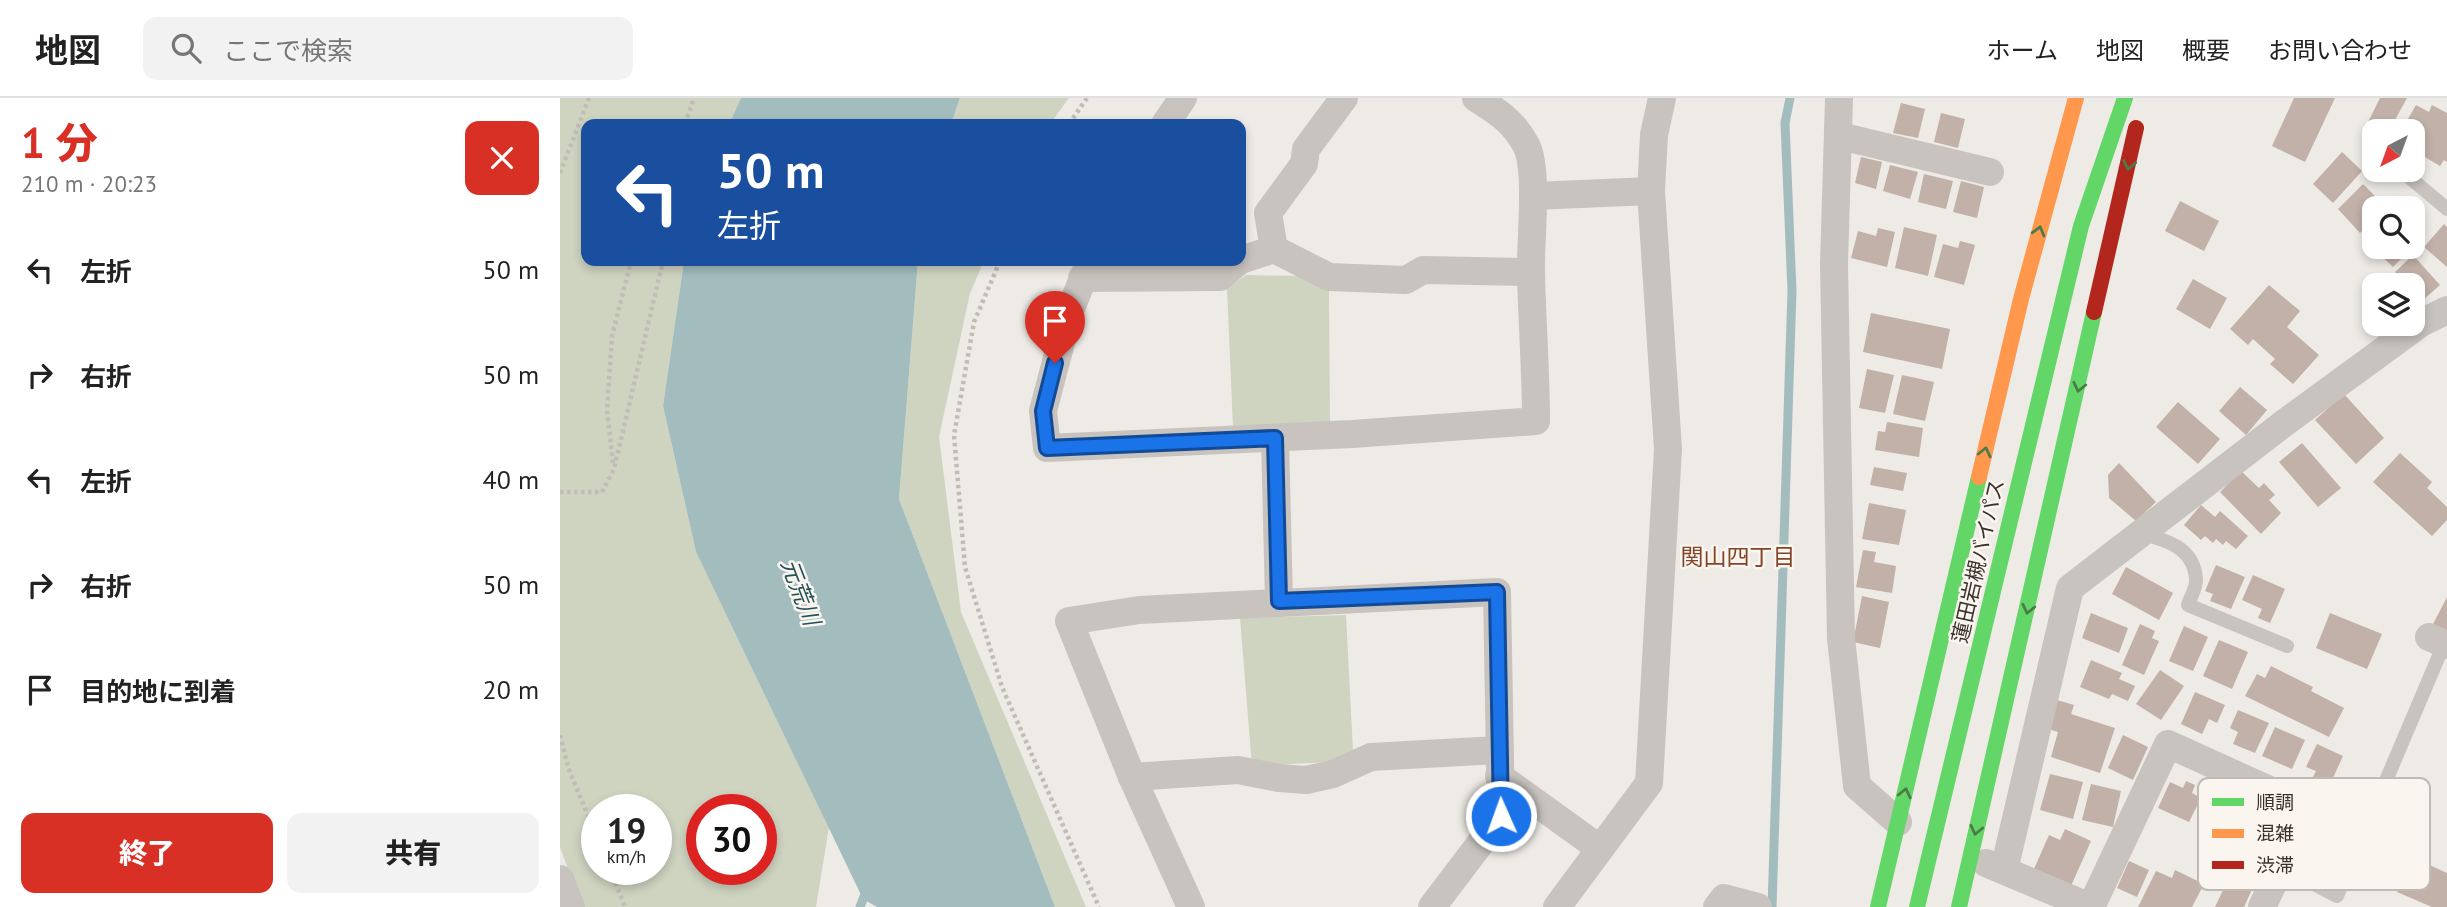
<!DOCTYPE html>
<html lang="ja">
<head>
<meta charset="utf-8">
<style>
  body { margin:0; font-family:"PT Sans","Noto Sans JP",sans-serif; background:#f2f2f2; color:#222; height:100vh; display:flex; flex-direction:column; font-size:26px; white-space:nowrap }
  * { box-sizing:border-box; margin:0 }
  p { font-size:23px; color:#767676 }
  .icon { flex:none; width:38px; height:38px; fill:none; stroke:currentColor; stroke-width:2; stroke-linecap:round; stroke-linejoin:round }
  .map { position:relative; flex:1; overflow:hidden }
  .drawer { display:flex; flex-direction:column; background:#fff; width:560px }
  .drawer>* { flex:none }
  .guide { position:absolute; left:21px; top:21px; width:665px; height:147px; border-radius:14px; box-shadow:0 4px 10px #0003; background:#1a4fa0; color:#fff; overflow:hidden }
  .needle { width:46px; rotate:221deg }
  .buttons { position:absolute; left:1802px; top:21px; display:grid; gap:14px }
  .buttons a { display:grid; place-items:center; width:63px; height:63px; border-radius:14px; background:#fff; box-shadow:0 4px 10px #0003; font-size:35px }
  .speed { position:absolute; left:21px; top:696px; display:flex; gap:14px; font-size:35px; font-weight:700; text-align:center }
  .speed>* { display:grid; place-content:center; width:91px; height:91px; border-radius:50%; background:#fff; box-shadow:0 4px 10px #0003; line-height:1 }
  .speed small { font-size:18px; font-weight:400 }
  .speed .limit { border:10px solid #d22; background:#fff; color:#111 }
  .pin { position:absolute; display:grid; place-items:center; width:60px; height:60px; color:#fff; margin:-72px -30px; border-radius:50% 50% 50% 0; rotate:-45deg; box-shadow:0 0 7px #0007 }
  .pin .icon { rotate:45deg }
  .me { position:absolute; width:77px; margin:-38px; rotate:358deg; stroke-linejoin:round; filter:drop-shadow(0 0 5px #0008) }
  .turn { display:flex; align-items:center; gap:24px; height:147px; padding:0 21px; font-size:32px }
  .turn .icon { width:91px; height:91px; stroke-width:2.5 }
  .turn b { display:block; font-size:49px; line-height:60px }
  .round { display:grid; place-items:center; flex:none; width:74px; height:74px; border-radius:14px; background:#f2f2f2 }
  .head { display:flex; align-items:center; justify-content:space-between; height:119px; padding:0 21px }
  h1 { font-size:42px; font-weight:800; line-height:52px; color:#d93025 }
  .cta { display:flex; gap:14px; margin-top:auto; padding:14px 21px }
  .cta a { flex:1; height:80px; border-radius:14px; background:#d93025; color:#fff; font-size:28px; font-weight:800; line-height:80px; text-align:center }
  .cta a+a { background:#f2f2f2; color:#222 }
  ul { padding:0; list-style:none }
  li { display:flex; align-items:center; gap:21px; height:105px; padding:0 21px }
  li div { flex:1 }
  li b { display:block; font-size:26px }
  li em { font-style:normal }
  header { display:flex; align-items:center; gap:42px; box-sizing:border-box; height:98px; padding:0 35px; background:#fff; border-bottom:2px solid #e0e0e0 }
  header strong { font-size:33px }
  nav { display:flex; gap:38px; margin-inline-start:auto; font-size:24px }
  .search { width:490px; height:63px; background:#f2f2f2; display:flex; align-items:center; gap:18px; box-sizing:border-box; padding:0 24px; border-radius:14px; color:#767676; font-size:26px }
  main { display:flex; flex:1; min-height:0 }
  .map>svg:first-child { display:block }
</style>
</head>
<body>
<header>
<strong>地図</strong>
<div class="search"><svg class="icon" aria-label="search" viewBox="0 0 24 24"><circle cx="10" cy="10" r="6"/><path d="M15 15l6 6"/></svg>ここで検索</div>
<nav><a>ホーム</a><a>地図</a><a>概要</a><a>お問い合わせ</a></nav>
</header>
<main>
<section class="drawer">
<div class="head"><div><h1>1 分</h1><p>210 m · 20:23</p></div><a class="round" style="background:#d93025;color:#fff"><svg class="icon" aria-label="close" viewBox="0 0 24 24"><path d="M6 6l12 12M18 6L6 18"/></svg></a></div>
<ul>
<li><svg class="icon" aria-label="left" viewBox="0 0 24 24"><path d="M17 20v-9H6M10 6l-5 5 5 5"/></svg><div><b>左折</b></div><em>50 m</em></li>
<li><svg class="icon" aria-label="right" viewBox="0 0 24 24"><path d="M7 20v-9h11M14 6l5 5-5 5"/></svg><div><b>右折</b></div><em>50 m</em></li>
<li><svg class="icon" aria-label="left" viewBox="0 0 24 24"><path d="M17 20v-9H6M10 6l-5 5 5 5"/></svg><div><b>左折</b></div><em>40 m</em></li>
<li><svg class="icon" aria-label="right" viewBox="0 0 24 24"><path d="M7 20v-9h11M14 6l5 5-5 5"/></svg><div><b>右折</b></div><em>50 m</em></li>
<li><svg class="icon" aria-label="arrive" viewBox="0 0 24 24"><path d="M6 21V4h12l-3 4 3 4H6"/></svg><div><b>目的地に到着</b></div><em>20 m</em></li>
</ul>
<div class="cta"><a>終了</a><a>共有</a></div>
</section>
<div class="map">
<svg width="1887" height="809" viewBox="0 0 1887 809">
  <rect width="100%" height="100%" fill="#eeebe6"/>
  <g fill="#cfd4c1" fill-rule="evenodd">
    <path d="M0,0h181l-12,26h-143v137h98l-21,145 33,146 133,275 -13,80h-234l-22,-60zM37,712h59v60h-59zM142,712h59v60h-59z"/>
    <path d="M400,0h109l-19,26h-99z"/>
    <path d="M358,163h66l-14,32 -31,144 22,175 125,295h-31l-156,-408z"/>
    <path d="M686,177l59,1 24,14 1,133 -97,5 -6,-140z"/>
    <path d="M786,517l7,136 -21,11 -80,4 -12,-148z"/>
  </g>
  <g fill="#a3bdbf">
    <path d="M181,0h219l-9,26h-222z"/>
    <path d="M124,163h234l-19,238 156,408h-178l-14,-8 -167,-347 -33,-146z"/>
  </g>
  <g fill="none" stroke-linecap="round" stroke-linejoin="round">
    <g stroke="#a3bdbf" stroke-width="9">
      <path d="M300,809l7,-18"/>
      <path d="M1212,809l20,-616 -7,-168 5,-25"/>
    </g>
  </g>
  <g fill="#c1b1a8">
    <path d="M1734,0h41l-30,64 -33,-16z"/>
    <path d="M1820,0h27l-18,33 -21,-9z"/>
    <path d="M1341,5l24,6 -7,29 -25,-5z"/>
    <path d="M1856,7l13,7 3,-7 15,8v49l-3,-2 -4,6 -27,-16v-19h-12z"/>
    <path d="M1381,15l24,6 -7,29 -24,-6z"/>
    <path d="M1782,54l20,19 -29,32 -20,-19z"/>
    <path d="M1301,59l21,5 -6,27 -21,-6z"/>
    <path d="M1330,67l28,7 -8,27 -27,-8z"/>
    <path d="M1364,76l29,7 -7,28 -28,-7z"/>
    <path d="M1401,83l23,6 -7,31 -24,-6z"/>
    <path d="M1803,86l23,23 -11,1v10l-15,15 -22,-24z"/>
    <path d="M1620,103l39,20 -15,30 -39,-20z"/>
    <path d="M1853,125l12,12 -12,11z"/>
    <path d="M1884,126l3,3v40l-23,-20z"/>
    <path d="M1344,129l33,8 -9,41 -33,-8z"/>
    <path d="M1318,130l17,4 -8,35 -36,-9 7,-27 18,5z"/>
    <path d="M1815,142v7h38l-20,20 -23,-22z"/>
    <path d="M1400,143l15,4 -11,40 -30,-8 9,-33 15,4z"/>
    <path d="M1853,157l27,30 -18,16 -9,-10v-6h-5l-13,-13z"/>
    <path d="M1633,181l34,19 -17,31 -34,-20z"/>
    <path d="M1709,187l31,26 -13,16 32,28 -26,29 -23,-20 5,-5 -22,-20 -5,6 -18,-16z"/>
    <path d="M1311,215l79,16 -8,40 -79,-17z"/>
    <path d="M1307,271l27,6 -9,38 -26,-5z"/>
    <path d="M1342,277l32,7 -9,39 -32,-7z"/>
    <path d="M1680,289l27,23 -21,25 -27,-24z"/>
    <path d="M1784,296l40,44 -28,26 -41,-44z"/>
    <path d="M1618,304l42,37 -22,25 -42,-37z"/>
    <path d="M1327,324l36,6 -4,29 -44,-7 3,-19 7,1z"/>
    <path d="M1742,345l39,45 -23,19 -39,-45z"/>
    <path d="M1840,355l32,29 -5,6 20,19v13l-15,16 -59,-54z"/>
    <path d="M1559,365l37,39 -20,19 -27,-23 -1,-23z"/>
    <path d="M1314,369l33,6 -4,18 -33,-6z"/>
    <path d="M1681,373l18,17 5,-5 11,12 -6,5 12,13 -20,21 -41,-42z"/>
    <path d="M1309,405l37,7 -7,35 -37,-6z"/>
    <path d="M1641,407l14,12 5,-6 28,25 -12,13 -10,-8 -3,4 -7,-6 -3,4 -8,-7 -4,4 -17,-15z"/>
    <path d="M1303,452l13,2 -2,10 22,4 -4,27 -36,-6z"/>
    <path d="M1656,467l29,12 -14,32 -21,-8 3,-7 -8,-3z"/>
    <path d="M1566,469l47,26 -14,27 -47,-26z"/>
    <path d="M1693,477l32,14 -15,34 -12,-5 4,-9 -20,-9z"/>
    <path d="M1302,498l27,6 -9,46 -27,-6z"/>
    <path d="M1887,499v36l-15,-7z"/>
    <path d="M1531,515l37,15 -9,25 -37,-15z"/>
    <path d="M1770,515l52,21 -15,35 -51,-21z"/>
    <path d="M1580,526l15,7 -3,7 7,3 -15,34 -22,-10z"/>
    <path d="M1624,528l24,11 -15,34 -24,-10z"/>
    <path d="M1659,542l29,12 -16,37 -29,-13z"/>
    <path d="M1531,562l31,13 -3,6 16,7 -7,15 -16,-7 -3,5 -29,-12z"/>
    <path d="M1711,568l42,21 -2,4 33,17 -15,29 -84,-41 12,-22 8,4z"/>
    <path d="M1600,572l24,16 -23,34 -25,-16z"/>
    <path d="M1635,594l30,13 -8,18 -8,-4 -7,15 -21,-10z"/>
    <path d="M1497,602l17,5 -3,9 44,14 -15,45 -49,-16 7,-25 -10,-3z"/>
    <path d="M1678,612l31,13 -14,30 -22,-9 5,-12 -8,-4z"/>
    <path d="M1715,629l30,13 -13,29 -30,-13z"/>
    <path d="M1563,637l25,12 -15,33 -25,-12z"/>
    <path d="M1757,646l26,12 -16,35 -17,-8 6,-12 -10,-4z"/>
    <path d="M1490,676l33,8 -10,37 -33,-9z"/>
    <path d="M1626,683l9,4 -3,8 9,5 -12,24 -31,-14 12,-26 13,6z"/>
    <path d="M1531,686l30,7 -8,36 -31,-7z"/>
    <path d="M1649,699l15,7 3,-7 10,4 -6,12 6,2 -10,22 -30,-15z"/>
    <path d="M1505,731l26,12 -20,45 -37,-17 15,-34 11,5z"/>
    <path d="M1681,754l23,11 -20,44h-29z"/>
    <path d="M1852,759l35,16v34h-15l-35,-15z"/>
    <path d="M1569,763l20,9 -12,27 -20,-9z"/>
    <path d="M1615,772l29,14 -12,23h-54l18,-36 16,7z"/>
  </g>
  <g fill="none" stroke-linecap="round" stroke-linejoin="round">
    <g stroke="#c1bcb6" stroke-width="4.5" stroke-dasharray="3.5 3.5" stroke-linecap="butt">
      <path d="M125,26l9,-26"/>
      <path d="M509,26l18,-26"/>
      <path d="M0,75l29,-75"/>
      <path d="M440,163l-26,61 -20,113 11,132 37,120 97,220"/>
      <path d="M53,365l-6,-53 5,-74 19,-75"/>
      <path d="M0,394h42l12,-23 49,-208"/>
      <path d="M0,637l8,32 29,71"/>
      <path d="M50,772l15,37"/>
    </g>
    <g stroke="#c8c3be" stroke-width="14">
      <path d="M1843,74l44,37"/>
      <path d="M1582,436c25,6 52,14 54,45 1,8 -6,19 -8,26l99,41"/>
      <path d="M1721,769l56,29 107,-252"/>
    </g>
    <g stroke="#c8c3be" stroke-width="28">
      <path d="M1279,0l-5,166 7,374 16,148 41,36"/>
      <path d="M605,26l18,-26"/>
      <path d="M1280,38l150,36"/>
      <path d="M973,98l118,-5"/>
      <path d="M714,151l-6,-36 36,-49 2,-15 38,-51"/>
      <path d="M681,162l33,-11 55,28 77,3 17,-10 108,2"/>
      <path d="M530,163l-22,55 -25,95 4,37 305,-14 184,-13c0,-50 -4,-99 -5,-149 -1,-30 8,-103 -5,-127 -12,-23 -29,-34 -50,-47"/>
      <path d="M522,180l138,-1 19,-16"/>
      <path d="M715,340l4,163"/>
      <path d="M1869,539l18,8"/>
      <path d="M939,678l100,72"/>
      <path d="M572,679l106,-7 41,8 27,2 27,-6 38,-17 127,-7"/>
      <path d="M1426,765l104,44"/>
      <path d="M1444,772l66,-282 213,-164 138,-101 26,-13"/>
      <path d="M0,781l11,28"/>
      <path d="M631,809l-59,-130 -63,-156 70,-11 358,-18 4,224 -69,91"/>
      <path d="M997,809l92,-124 19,-334 -17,-258 3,-56 8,-37"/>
      <path d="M1157,809l7,-9 34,9"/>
      <path d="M1531,809l77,-163 141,64 -47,99"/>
    </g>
    <g stroke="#63d668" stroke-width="16">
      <path d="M1318,809l101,-430"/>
      <path d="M1357,809l164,-681 44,-128"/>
      <path d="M1399,809l135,-595"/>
    </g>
    <path stroke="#ff974d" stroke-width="16" d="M1419,379l42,-178 55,-201"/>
    <path stroke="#b3261e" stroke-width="16" d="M1534,214l42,-184"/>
  </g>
  <defs><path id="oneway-chevron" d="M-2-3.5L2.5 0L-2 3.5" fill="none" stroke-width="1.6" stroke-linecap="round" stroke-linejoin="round" transform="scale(1.75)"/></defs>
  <g stroke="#4c7b47">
    <use href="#oneway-chevron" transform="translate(1569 67) rotate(101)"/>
    <use href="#oneway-chevron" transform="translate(1479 133) rotate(-75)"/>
    <use href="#oneway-chevron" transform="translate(1519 289) rotate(103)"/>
    <use href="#oneway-chevron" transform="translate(1425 354) rotate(-77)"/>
    <use href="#oneway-chevron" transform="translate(1468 511) rotate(103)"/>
    <use href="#oneway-chevron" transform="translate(1345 695) rotate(-77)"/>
    <use href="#oneway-chevron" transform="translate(1416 732) rotate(103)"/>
  </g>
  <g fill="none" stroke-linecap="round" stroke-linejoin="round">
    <defs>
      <path id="route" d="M495,265l-12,48 4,37 228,-10 4,163 218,-9 4,224"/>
    </defs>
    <use href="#route" stroke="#114b97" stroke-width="18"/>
    <use href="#route" stroke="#1a73e8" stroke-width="12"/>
  </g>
  <g text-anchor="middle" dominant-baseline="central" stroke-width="5" stroke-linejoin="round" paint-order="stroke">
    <g font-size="21" fill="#39312c" stroke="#faf5ef">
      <text transform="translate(1418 463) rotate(-77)">蓮田岩槻バイパス</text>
    </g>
    <g font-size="23" fill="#83452a" stroke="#faf5ef">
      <text x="1178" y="458">関山四丁目</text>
    </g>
    <g font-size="23" font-style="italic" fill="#245259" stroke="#faf5ef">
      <text transform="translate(241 494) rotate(69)">元荒川</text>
    </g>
  </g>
  <rect x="1638" y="680" width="232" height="112" rx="10" fill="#faf5ef" stroke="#c0bab4" stroke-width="2"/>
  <rect x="1652" y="700" width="32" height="8" fill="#63d668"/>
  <rect x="1652" y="731" width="32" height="9" fill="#ff974d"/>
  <rect x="1652" y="763" width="32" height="8" fill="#b3261e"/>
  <g font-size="19" fill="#39312c">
    <text x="1696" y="711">順調</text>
    <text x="1696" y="742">混雑</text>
    <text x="1696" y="774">渋滞</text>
  </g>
</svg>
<div class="buttons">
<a><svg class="needle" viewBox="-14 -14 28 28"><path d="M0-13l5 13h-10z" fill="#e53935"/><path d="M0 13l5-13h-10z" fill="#767676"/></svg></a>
<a><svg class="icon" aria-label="search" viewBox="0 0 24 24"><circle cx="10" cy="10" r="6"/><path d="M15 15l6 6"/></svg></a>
<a><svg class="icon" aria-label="layers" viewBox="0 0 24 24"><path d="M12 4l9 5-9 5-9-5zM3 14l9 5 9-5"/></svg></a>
</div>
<div class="speed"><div>19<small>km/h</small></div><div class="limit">30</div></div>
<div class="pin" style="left:495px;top:265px;background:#d93025"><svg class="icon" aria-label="arrive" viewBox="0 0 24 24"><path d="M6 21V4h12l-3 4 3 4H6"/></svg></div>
<svg class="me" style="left:941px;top:718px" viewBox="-20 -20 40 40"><circle r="17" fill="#1a73e8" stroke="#fff" stroke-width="3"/><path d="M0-11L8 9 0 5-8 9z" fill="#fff"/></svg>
<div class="guide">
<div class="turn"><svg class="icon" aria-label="left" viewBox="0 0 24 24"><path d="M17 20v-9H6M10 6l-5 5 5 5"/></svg><div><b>50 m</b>左折</div></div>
</div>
</div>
</main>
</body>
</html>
